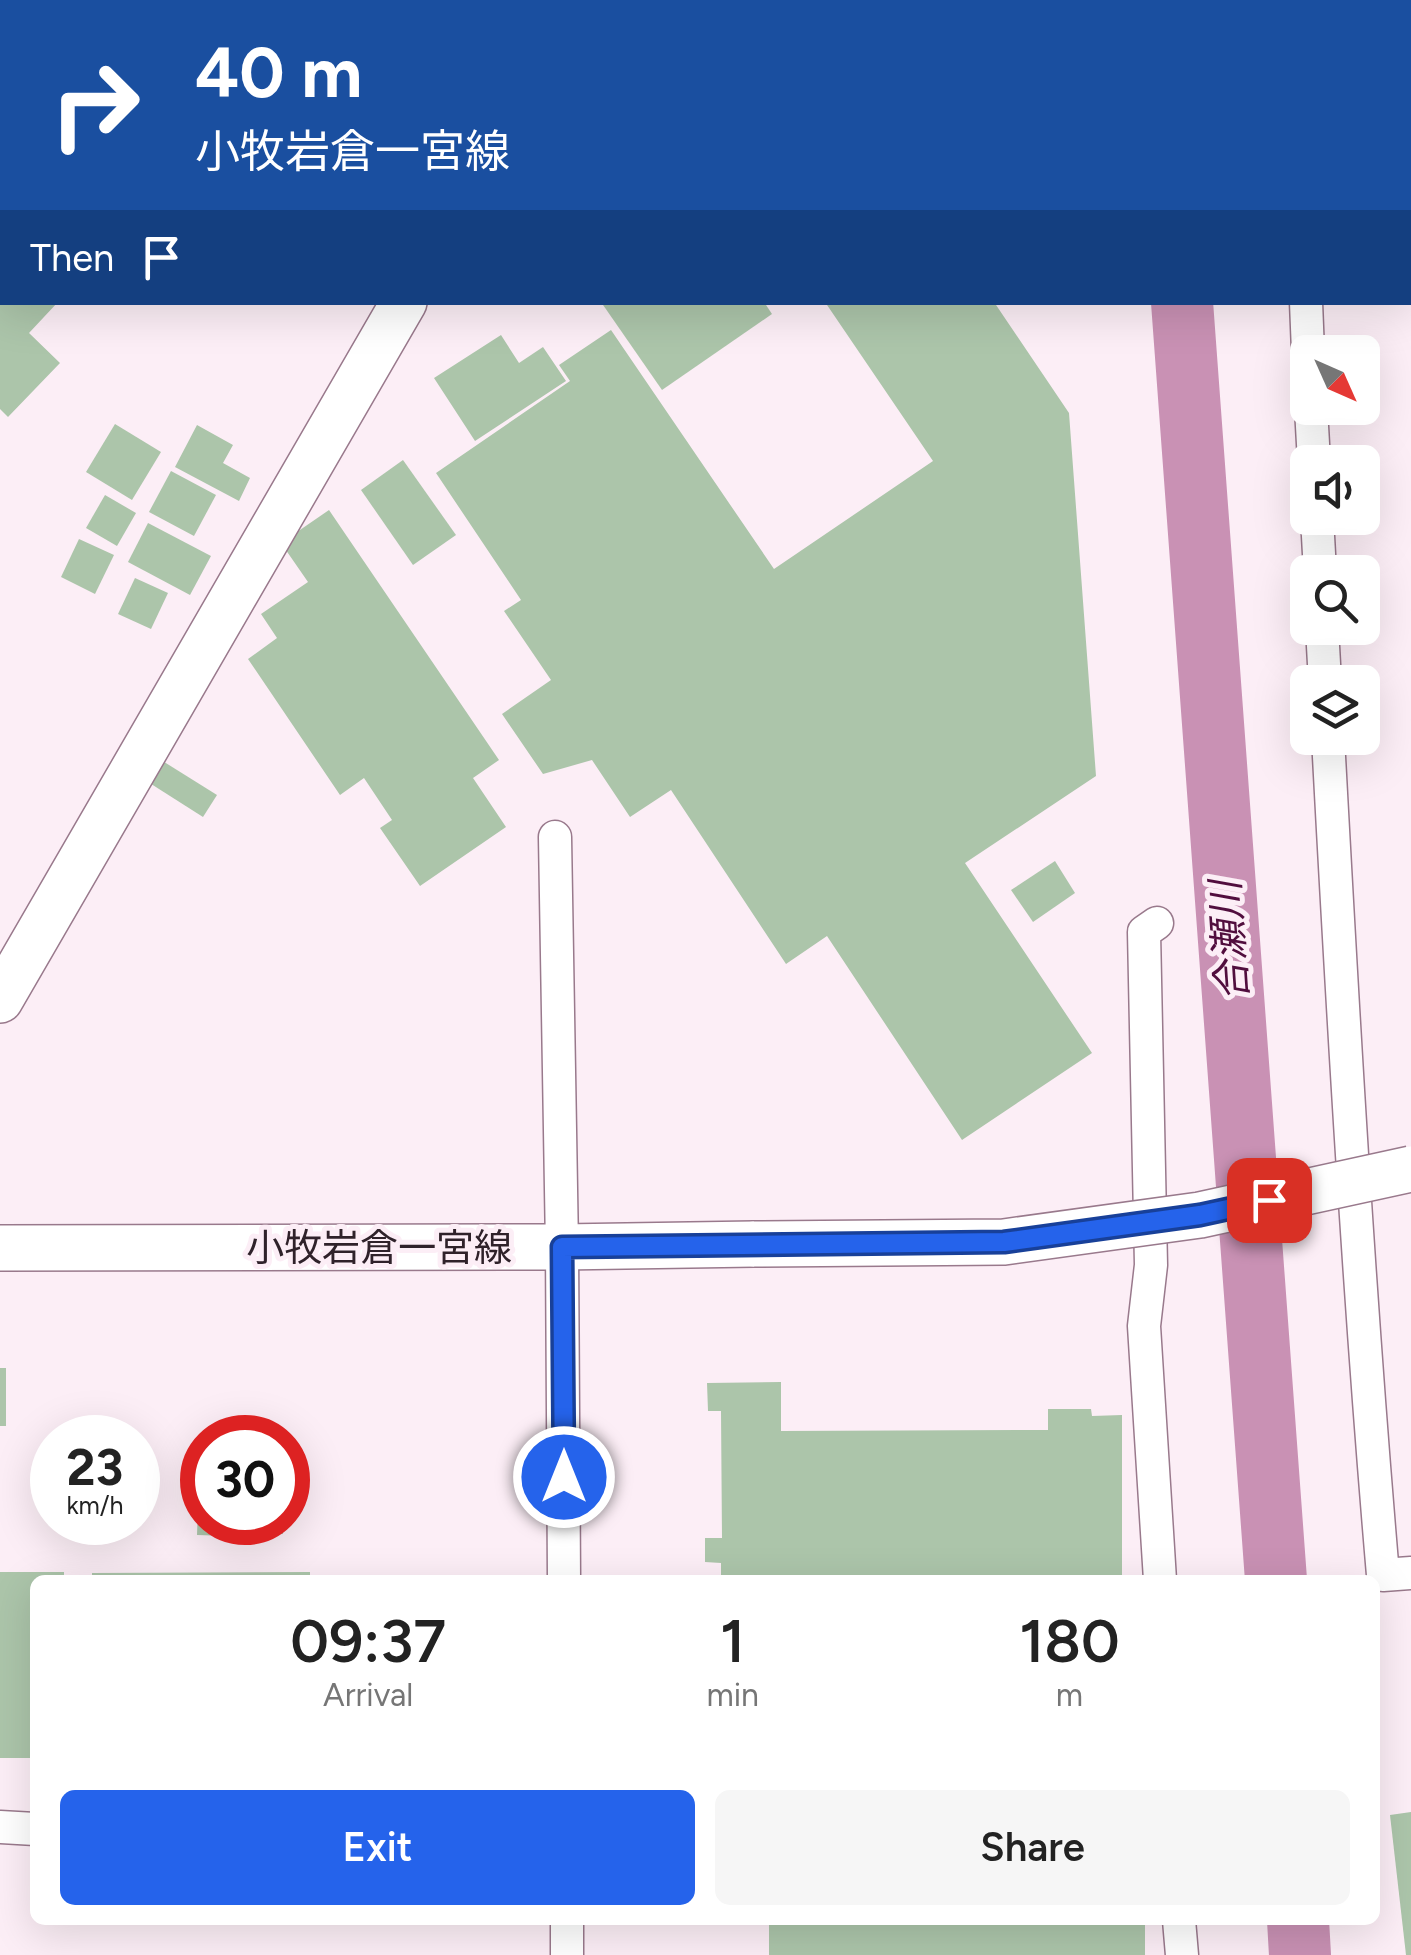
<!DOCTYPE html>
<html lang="en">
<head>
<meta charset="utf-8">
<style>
  body { margin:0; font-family:Figtree,"Noto Sans JP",sans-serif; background:#f6f6f6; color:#222; height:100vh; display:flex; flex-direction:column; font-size:38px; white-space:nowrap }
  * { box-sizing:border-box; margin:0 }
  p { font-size:32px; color:#767676 }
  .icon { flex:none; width:55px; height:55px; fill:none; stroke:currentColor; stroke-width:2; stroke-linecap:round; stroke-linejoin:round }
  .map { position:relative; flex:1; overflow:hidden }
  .panel { position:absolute; left:30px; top:1575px; width:1350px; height:350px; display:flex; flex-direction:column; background:#fff; border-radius:15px; box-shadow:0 10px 40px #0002 }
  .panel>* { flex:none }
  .guide { position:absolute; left:0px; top:0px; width:1412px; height:305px; box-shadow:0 10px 40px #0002; background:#1a4fa0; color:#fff; overflow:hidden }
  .needle { width:65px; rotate:135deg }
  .controls { position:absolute; left:1290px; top:335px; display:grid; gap:20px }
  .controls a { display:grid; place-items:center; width:90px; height:90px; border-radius:15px; background:#fff; box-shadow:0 10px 40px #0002; font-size:50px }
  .speed { position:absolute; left:30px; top:1415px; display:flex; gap:20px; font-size:50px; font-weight:700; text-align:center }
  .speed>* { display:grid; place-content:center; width:130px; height:130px; border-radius:50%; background:#fff; box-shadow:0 10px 40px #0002; line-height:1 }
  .speed small { font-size:25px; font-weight:400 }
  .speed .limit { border:15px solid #d22; background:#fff; color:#111 }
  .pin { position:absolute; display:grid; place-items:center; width:85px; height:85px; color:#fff; margin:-42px; border-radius:20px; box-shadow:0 5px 15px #0006 }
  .me { position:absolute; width:110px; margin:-55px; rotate:0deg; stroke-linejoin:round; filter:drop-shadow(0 0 8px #0008) }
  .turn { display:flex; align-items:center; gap:35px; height:210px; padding:0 30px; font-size:45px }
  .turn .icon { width:130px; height:130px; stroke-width:2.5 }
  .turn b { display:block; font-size:70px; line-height:85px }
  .then { display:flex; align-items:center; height:95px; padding:0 30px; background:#0003; gap:20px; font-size:38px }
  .eta { display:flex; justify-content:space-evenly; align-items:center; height:170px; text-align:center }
  .eta b { font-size:60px; font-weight:600; line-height:70px }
  .primary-button { display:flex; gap:20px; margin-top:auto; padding:20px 30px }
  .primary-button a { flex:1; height:115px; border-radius:15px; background:#2563eb; color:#fff; font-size:40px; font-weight:600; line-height:115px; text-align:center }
  .primary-button a+a { background:#f6f6f6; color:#222 }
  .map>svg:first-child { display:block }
</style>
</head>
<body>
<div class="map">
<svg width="1411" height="1955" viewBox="0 0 1411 1955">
  <rect width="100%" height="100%" fill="#fceef6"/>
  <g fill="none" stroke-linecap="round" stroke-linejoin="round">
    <g stroke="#c991b4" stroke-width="62">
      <path d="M1161,0v2"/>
      <path d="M1182,302l94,1278"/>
      <path d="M1298,1920l2,35"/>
    </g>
  </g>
  <g fill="#acc5aa">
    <path d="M0,302h58l-29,31 31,30 -52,54 -8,-8z"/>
    <path d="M601,302h163l8,12 -110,76z"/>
    <path d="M825,302h169l75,111 27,363 -131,87 127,190 -130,87 -135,-204 -41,28 -115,-174 -41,27 -38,-57 -49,14 -41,-60 49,-34 -47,-69 17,-11 -85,-127 134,-92 -11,-16 52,-35 163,239 159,-108z"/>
    <path d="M501,335l18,28 24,-16 23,34 -91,60 -41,-63z"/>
    <path d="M115,424l46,28 -29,48 -46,-28z"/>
    <path d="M197,425l36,20 -10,18 27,15 -11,23 -64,-34z"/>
    <path d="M403,460l53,75 -43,30 -52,-75z"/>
    <path d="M171,471l45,24 -22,41 -45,-24z"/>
    <path d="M105,495l31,18 -19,33 -31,-18z"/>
    <path d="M329,510l170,250 -26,18 33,49 -86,59 -40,-58 12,-8 -28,-42 -24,17 -92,-136 29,-21 -16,-24 47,-32 -27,-39z"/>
    <path d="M148,523l63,33 -21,39 -62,-33z"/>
    <path d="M79,539l35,16 -19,39 -34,-17z"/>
    <path d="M135,578l33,15 -17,36 -33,-15z"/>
    <path d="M161,760l56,35 -14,22 -55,-35z"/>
    <path d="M1055,861l20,32 -42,29 -22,-32z"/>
    <rect x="0" y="1368" width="6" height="58"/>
    <path d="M781,1382v49l267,-1v-21h43l1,7 30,-1v165h-401v-17l-16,-1v-24h17l-1,-127h-13l-1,-28z"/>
    <path d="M199,1479h3v43h25v14l-30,-1z"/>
    <path d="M250,1522h33v12l-33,1z"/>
    <path d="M0,1572h64v8h-29v178h-35z"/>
    <path d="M310,1572v8h-218v-7z"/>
    <path d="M1411,1812v143h-5l-16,-140z"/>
    <rect x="769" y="1920" width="376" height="35"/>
  </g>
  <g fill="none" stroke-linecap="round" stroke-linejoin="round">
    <defs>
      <g id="street">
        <path d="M172,0l3,2"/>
        <path d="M1287,0v2"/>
        <path d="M1410,205h1"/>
        <path d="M1306,302l2,50"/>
        <path d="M1311,408l3,54"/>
        <path d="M1317,518l3,54"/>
        <path d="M1322,628l3,54"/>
        <path d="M1328,738c15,279 31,558 55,837l28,-2"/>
        <path d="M555,837l7,410 2,333"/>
        <path d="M1157,923l-13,9 7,333 -7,61 16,254"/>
        <path d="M0,1827l35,2"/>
        <path d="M567,1920v35"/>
        <path d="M1179,1920l3,35"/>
      </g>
      <g id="secondary">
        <path d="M593,2l2,-2"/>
        <path d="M0,1000l404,-698"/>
        <path d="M0,1248l562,-1 192,-3"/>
      </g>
    </defs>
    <use href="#street" stroke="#99798c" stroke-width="35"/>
    <use href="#secondary" stroke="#99798c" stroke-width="48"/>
    <use href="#street" stroke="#fff" stroke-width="32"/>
    <use href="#secondary" stroke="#fff" stroke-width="45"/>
    <defs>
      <path id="secondary-bridge" d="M754,1244l250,-2 196,-27 211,-46"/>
    </defs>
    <use href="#secondary-bridge" stroke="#99798c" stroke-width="48" stroke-linecap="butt"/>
    <use href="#secondary-bridge" stroke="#fff" stroke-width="45"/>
  </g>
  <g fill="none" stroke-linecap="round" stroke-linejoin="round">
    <defs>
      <path id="route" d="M564,1477l-2,-230 442,-5 196,-27 69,-15"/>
    </defs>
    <use href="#route" stroke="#184099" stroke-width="25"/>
    <use href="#route" stroke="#2563eb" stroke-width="18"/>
  </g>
  <g text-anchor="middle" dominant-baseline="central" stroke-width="10" stroke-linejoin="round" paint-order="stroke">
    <g font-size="38" fill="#2f222a" stroke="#fceef6">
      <text x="379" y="1248">小牧岩倉一宮線</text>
    </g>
    <g font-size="40" font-style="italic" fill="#510e3e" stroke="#fceef6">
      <text transform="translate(1229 941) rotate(-94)">合瀬川</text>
    </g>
  </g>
</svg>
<div class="controls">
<a><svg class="needle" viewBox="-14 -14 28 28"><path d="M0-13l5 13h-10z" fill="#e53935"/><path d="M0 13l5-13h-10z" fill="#767676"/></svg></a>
<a><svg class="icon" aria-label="sound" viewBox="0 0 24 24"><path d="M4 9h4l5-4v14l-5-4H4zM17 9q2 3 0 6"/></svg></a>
<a><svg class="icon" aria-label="search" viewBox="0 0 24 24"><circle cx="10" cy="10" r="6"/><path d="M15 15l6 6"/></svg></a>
<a><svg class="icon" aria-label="layers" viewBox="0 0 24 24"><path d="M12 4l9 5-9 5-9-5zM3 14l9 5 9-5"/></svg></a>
</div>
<div class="speed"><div>23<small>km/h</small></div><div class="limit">30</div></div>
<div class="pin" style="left:1269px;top:1200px;background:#d93025"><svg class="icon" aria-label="arrive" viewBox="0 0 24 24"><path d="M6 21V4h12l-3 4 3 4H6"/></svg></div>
<svg class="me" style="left:564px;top:1477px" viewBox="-20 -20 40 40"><circle r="17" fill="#2563eb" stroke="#fff" stroke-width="3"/><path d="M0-11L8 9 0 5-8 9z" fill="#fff"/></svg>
<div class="guide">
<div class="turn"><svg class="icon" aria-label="right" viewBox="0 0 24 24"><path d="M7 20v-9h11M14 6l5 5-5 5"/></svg><div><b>40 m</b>小牧岩倉一宮線</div></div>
<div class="then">Then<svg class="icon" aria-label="arrive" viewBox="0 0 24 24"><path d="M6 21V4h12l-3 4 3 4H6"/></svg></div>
</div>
<section class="panel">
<div class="eta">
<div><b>09:37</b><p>Arrival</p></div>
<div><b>1</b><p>min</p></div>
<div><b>180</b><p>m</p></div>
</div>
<div class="primary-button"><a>Exit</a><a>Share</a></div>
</section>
</div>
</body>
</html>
